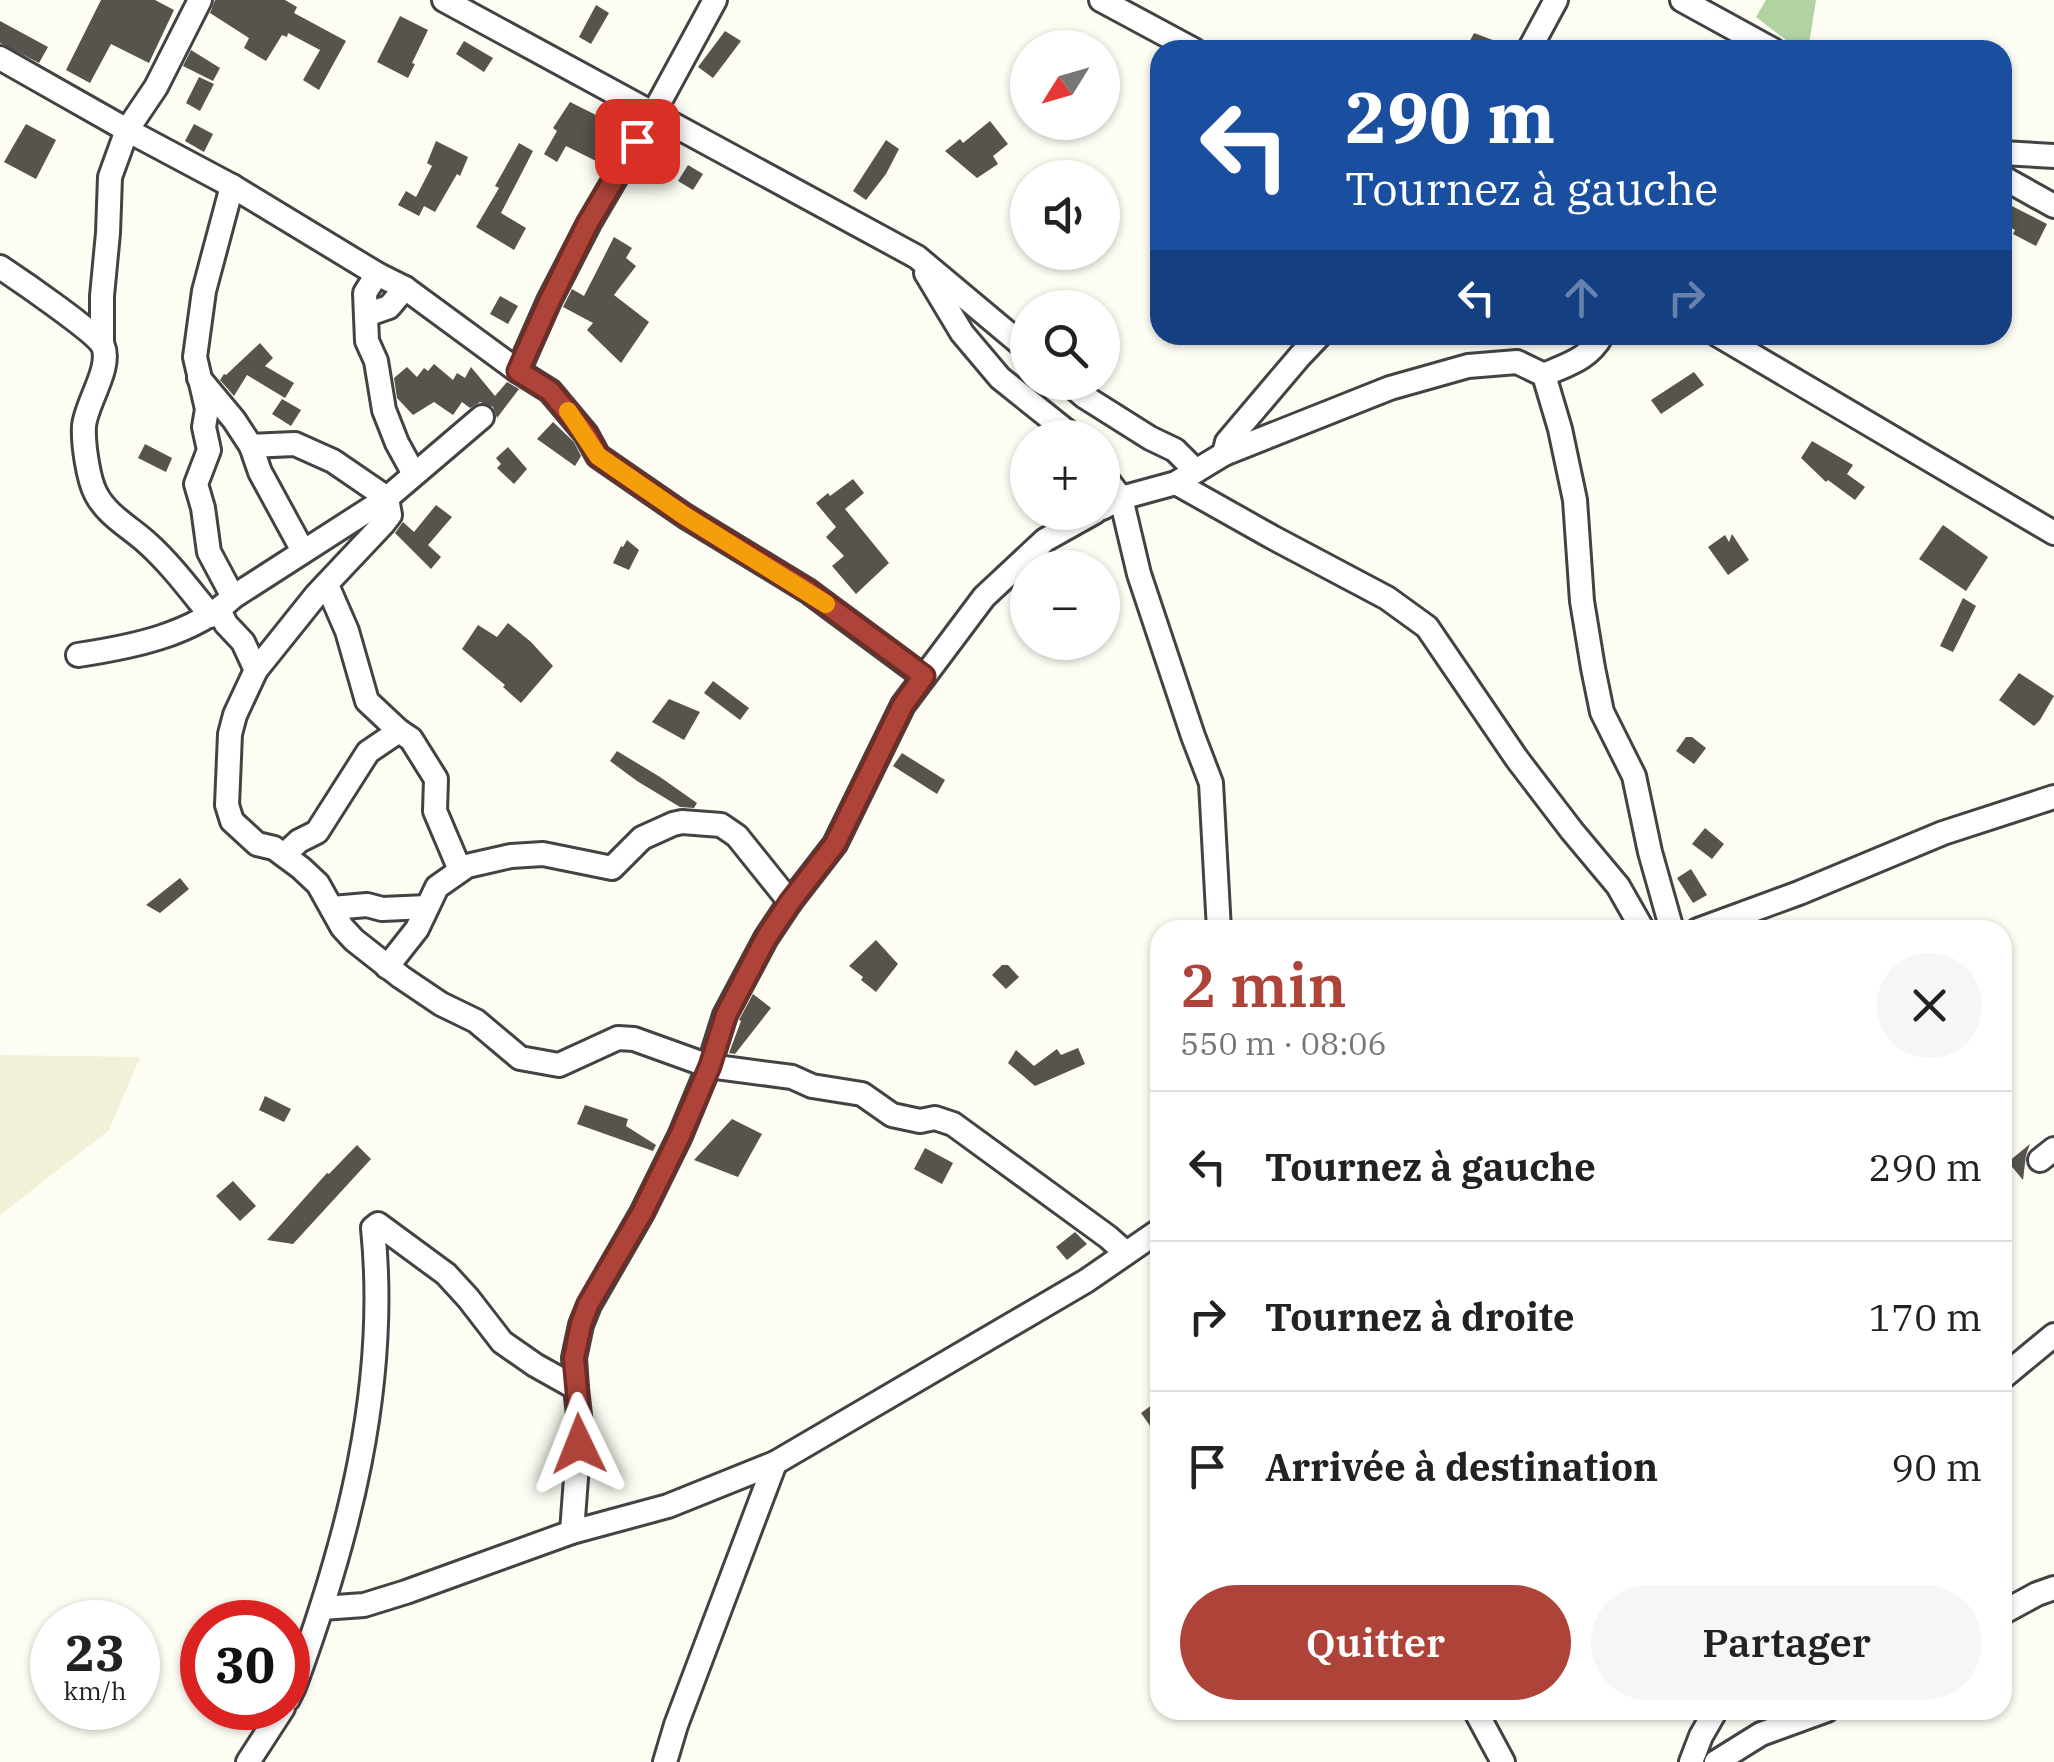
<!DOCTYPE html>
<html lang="fr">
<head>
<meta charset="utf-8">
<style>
  body { margin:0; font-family:"IBM Plex Serif",serif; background:#f6f6f6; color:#222; height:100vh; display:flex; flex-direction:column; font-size:38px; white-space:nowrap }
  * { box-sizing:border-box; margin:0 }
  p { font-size:32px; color:#767676 }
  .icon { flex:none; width:55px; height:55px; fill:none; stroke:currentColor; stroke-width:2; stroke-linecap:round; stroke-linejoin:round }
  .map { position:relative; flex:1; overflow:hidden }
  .side { position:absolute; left:1150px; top:920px; width:862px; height:800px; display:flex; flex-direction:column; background:#fff; border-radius:30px; box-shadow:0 2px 8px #0004 }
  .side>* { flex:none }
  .guide { position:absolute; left:1150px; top:40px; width:862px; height:305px; border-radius:30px; box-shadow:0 2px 8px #0004; background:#1a4fa0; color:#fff; overflow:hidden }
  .needle { width:65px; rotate:233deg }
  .buttons { position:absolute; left:1010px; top:30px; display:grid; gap:20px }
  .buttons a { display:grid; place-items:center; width:110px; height:110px; border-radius:50%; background:#fff; box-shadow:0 2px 8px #0004; font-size:50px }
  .speed { position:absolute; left:30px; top:1600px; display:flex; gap:20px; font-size:50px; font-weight:700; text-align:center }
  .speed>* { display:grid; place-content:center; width:130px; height:130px; border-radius:50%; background:#fff; box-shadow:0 2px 8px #0004; line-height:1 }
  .speed small { font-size:25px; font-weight:400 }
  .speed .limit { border:15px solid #d22; background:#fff; color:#111 }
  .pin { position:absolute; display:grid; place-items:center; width:85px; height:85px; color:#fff; margin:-42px; border-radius:20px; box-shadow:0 5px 15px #0006 }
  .me { position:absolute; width:110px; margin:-55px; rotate:358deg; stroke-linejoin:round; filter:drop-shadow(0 0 8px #0008) }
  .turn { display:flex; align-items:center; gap:35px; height:210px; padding:0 30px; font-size:45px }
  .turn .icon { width:130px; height:130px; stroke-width:2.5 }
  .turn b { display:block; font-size:70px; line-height:85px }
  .lanes { display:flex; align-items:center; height:95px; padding:0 30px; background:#0003; justify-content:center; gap:50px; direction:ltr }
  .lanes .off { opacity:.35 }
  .round { display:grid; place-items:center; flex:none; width:105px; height:105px; border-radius:52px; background:#f6f6f6 }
  .head { display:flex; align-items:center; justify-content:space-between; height:170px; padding:0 30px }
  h1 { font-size:60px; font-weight:600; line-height:75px; color:#ae4439 }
  .cta { display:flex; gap:20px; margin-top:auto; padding:20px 30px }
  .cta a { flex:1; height:115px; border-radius:60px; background:#ae4439; color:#fff; font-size:40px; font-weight:600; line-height:115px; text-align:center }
  .cta a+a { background:#f6f6f6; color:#222 }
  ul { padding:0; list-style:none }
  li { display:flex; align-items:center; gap:30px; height:150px; padding:0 30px; border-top:2px solid #e0e0e0 }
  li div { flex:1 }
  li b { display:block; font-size:38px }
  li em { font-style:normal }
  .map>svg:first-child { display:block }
</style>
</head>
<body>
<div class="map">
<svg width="2054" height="1762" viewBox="0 0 2054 1762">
  <rect width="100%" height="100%" fill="#fdfdf4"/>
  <path fill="#f0f1d6" d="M0,1055l140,2 -31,73 -109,85z"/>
  <path fill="#b1d3a2" d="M1766,0h50l-8,50h-9l-43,-33z"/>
  <g fill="#57534d">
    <path d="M101,0h54l19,10 -25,53 -38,-19 -21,39 -24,-13z"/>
    <path d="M215,0h70l12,7 -3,6 52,28 -27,49 -16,-10 17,-30 -32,-17 -1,4 -5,-2 -16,26 -22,-13 5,-10 -39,-25z"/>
    <path d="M596,5l13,8 -18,31 -12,-7z"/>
    <path d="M400,16l28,14 -16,33 3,1 -7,14 -31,-16z"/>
    <path d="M0,21l48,26 -9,16 -39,-20z"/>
    <path d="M725,31l16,10 -28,37 -15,-11z"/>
    <path d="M1474,33l40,15v2h-49z"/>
    <path d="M464,41l29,17 -9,14 -28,-18z"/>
    <path d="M191,50l29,18 -7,13 -30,-15z"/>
    <path d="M199,77l15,7 -14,27 -14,-8z"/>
    <path d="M570,102l32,16 -5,9 13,7 -14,27 -30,-15 -9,16 -13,-8 13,-23 -4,-3z"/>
    <path d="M990,121l18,23 -15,12 5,8 -21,14 -32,-27 15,-12 3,4z"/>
    <path d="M26,124l30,16 -20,39 -32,-17z"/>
    <path d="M194,124l19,10 -9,18 -19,-11z"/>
    <path d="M886,140l13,9 -13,25 -20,26 -13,-9z"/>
    <path d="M436,141l32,16 -8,19 -3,-2 -22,38 -11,-6 -5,10 -21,-11 8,-14 10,6 16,-31 -5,-3z"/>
    <path d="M519,143l14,8 -32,62 25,15 -12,22 -38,-23 23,-39 -4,-2z"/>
    <path d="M688,165l15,9 -10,16 -15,-9z"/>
    <path d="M2002,201l45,23 -11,22 -23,-12 2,-4 -13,-7z"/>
    <path d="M614,237l18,11 -6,10 10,8 -22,29 35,27 -28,41 -34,-33 6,-7 -30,-16 9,-18 12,7z"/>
    <path d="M500,296l18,10 -10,18 -18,-10z"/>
    <path d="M260,343l13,15 -8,8 29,17 -9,15 -38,-23 -13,21 -14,-16 4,-6 2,1z"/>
    <path d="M434,364l19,16 4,-7 8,5 6,-11 24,29 12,-14 12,7 -22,29 -4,-11 -13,-5 -10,6 -8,-6 -9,13 -19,-13 -21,13 -16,-17 -3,-20 13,-11 10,10 7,-9 4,3z"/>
    <path d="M1694,372l10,13 -43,29 -10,-14z"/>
    <path d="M282,399l19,11 -10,16 -19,-12z"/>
    <path d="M553,422l21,20 7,14 -6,10 -38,-27z"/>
    <path d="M1812,441l41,24 -6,9 18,13 -10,13 -27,-20 -2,2 -25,-24z"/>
    <path d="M145,444l27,14 -6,14 -28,-14z"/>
    <path d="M508,447l19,22 -13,15 -17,-16 4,-4 -5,-6z"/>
    <path d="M853,479l11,14 -19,16 44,54 -33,31 -24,-28 12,-10 -18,-19 10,-10 -20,-24 12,-10 2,3z"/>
    <path d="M436,505l16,12 -24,28 13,12 -10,12 -36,-36 8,-11 11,10z"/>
    <path d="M1943,525l45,32 -22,34 -47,-32z"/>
    <path d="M1732,534l17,26 -21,15 -20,-28 17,-12 4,7z"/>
    <path d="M627,540l12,10 -10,20 -16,-7 8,-17 2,1z"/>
    <path d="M1963,598l13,8 -23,46 -13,-6z"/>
    <path d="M508,623l23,19 22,24 -32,37 -18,-16 2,-2 -43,-36 16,-24 19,12z"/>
    <path d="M2019,673l35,23 -14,24 -6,6 -35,-26z"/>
    <path d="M713,681l36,27 -9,12 -36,-27z"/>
    <path d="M669,699l31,13 -16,28 -32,-18z"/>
    <path d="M1686,737h6l14,11 -12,16 -18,-13z"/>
    <path d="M617,751l43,26 37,26 -3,5 -14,-1 -43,-26 -27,-20z"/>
    <path d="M902,753l43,27 -8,14 -44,-28z"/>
    <path d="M1705,828l19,16 -12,15 -20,-15z"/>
    <path d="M1691,869l16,26 -14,8 -16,-25z"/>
    <path d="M180,878l9,11 -29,24 -14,-8z"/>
    <path d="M876,940l22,24 -22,28 -15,-12 2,-3 -14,-11z"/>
    <path d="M1002,965h6l11,12 -13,12 -14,-14z"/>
    <path d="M753,994l18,14 -36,46 -6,-1 12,-32 -2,-1z"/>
    <path d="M1078,1048l7,16 -50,22 -27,-23 8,-13 18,16 23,-17 4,6z"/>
    <path d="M265,1096l26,13 -7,13 -25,-12z"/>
    <path d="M585,1105l43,14 -2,7 30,19 -3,6 -76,-27z"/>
    <path d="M732,1119l30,15 -24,43 -44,-17z"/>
    <path d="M2030,1144l-4,11 -3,25 -15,-18z"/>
    <path d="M357,1145l14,14 -78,85 -26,-4 60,-67 2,1z"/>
    <path d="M925,1148l28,15 -11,21 -28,-15z"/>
    <path d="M233,1181l23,25 -16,15 -24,-25z"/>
    <path d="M1075,1232l12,12 -20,16 -11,-13z"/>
    <path d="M1160,1399v41l-19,-27z"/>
  </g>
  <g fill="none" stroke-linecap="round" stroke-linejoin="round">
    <defs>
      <g id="street">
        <path d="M444,0l473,257 111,93"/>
        <path d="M1101,0l93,50"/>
        <path d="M1682,0l91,50"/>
        <path d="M1529,50l27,-50"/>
        <path d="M0,58l127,72 105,56 145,88 28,14 113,83 32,20 36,43 12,22 87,60 123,75 116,86"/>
        <path d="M2002,153l52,3"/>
        <path d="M2002,177l52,29"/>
        <path d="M232,186l-28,105 -9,66 12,52 -3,18 5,23 -13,34 7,24 6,44 24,45"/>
        <path d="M0,267c18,12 96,65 103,79 9,22 -17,57 -19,80 -1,17 4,53 12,68 11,21 32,32 49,47 25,22 45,49 66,75"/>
        <path d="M926,273l36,60 38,45 75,60"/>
        <path d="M377,274l-12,19 2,48 9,20 8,49 13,33 17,31"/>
        <path d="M366,315l23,-8 16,-19"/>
        <path d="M1718,335l336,198"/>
        <path d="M102,342v-46l6,-63 2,-56 17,-47 29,-43 44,-87"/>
        <path d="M518,371l31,-70 40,-78 64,-109 62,-114"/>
        <path d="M1544,375c24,-11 45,-16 58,-40"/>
        <path d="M199,378l35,42 17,26 44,-2 38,17 54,37 3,17 -7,9 -66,70 -61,76 -21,45 -5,19 -3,71 5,16 25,23 17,4 27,20 17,16 24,43 12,13 47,37 40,27 35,17 44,37 39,7 59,-27 16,1 75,27 83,11 20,9 50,8 30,21 28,6 15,-3 18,6 155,113 18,16"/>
        <path d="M1067,382l18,15 65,41 25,12 21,21"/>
        <path d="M251,446l9,26 43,79"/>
        <path d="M1224,454l3,-12 73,-86 20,-21"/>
        <path d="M1102,473l19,25 18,76 54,162 18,47 8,147"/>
        <path d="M1176,483l96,54 115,61 40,29 90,132 55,72 46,55 25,44"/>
        <path d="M1102,508l19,-10 55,-15 48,-29 166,-66 78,-22 49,-4 27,13 16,54 15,71 7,101 11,67 9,44 32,64 16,76 22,78"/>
        <path d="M327,585l20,46 20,70 32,30 12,8 25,40 -1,32 25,59"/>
        <path d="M219,610l7,14 17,18 13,28"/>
        <path d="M78,655c53,-8 115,-20 155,-58l154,-99 95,-81"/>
        <path d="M284,855l15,-14 18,-9 51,-80 31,-21"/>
        <path d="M332,908l35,-3 15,4 45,-2"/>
        <path d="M1698,930l101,-37 144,-60 111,-36"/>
        <path d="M387,967l30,-38 20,-42 30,-21 44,-10 32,-2 69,14 30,-30 31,-14 9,-2 39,3 16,11 53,66"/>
        <path d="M2040,1160l14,-11"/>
        <path d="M2002,1378l52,-43"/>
        <path d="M572,1532l8,-108 -4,-36"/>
        <path d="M322,1608l42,-3 42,-13 166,-60 96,-26 107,-43 311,-182 74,-51"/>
        <path d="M2002,1613l35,-19 17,-6"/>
        <path d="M288,1699l6,-12c54,-146 95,-301 79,-459l5,-4 68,50 22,24 34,44 33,23 41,23 -2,-30 7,-33 8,-20 53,-92 38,-77 29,-70 16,-51 41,-77 24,-36 45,-58 68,-139 81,-108 61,-57 50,-28"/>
        <path d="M1475,1710l28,52"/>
        <path d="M248,1762l35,-54"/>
        <path d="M665,1762l11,-37 99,-262"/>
        <path d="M1691,1762l10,-26 15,-26"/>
        <path d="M1716,1762l45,-28 66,-24"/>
      </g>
    </defs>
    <use href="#street" stroke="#434343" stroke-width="28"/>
    <use href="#street" stroke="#fff" stroke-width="22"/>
  </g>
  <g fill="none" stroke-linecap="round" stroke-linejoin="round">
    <defs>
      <path id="route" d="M579,1444l1,-20 -6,-66 7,-34 7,-19 54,-92 38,-77 30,-70 16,-51 40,-77 24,-36 45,-58 68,-139 21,-29 -116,-85 -123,-75 -87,-60 -12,-22 -36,-43 -32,-20 31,-69 39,-79 49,-82"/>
    </defs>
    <use href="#route" stroke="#712c25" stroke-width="25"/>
    <use href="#route" stroke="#ae4439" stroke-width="18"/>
    <path stroke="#f59e0b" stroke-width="18" d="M568,411l30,45 87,60 141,88"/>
  </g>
</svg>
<div class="buttons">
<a><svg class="needle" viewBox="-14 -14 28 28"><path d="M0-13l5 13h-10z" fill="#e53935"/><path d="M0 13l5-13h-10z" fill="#767676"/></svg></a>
<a><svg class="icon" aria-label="sound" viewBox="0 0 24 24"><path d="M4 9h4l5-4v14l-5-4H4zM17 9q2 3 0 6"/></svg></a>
<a><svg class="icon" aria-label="search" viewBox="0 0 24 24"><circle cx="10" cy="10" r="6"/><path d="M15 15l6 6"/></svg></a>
<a>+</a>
<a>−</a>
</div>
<div class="speed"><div>23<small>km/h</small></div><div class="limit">30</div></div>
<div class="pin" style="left:637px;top:141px;background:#d93025"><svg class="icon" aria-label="arrive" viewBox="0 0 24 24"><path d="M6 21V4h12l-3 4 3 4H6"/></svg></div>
<svg class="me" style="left:579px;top:1444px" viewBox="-20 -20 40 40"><path d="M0-17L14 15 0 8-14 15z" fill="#ae4439" stroke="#fff" stroke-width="4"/></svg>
<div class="guide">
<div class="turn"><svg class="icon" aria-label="left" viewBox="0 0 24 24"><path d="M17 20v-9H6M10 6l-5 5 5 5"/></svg><div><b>290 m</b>Tournez à gauche</div></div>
<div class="lanes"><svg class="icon" aria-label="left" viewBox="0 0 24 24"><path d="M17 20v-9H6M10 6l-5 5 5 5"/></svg><svg class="icon off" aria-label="ahead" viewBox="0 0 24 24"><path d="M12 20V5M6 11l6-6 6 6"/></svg><svg class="icon off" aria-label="right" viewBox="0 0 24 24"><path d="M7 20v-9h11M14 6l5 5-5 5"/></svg></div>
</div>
<section class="side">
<div class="head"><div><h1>2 min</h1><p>550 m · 08:06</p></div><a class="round"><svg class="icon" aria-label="close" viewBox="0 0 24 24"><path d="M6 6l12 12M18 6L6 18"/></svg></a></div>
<ul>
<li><svg class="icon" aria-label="left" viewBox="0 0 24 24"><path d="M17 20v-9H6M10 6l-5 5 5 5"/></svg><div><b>Tournez à gauche</b></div><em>290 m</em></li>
<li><svg class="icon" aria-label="right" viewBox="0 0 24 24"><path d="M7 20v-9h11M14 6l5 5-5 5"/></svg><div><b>Tournez à droite</b></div><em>170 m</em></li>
<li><svg class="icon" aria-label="arrive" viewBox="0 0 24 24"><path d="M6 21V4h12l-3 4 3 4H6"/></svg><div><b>Arrivée à destination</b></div><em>90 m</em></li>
</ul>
<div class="cta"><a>Quitter</a><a>Partager</a></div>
</section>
</div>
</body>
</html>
